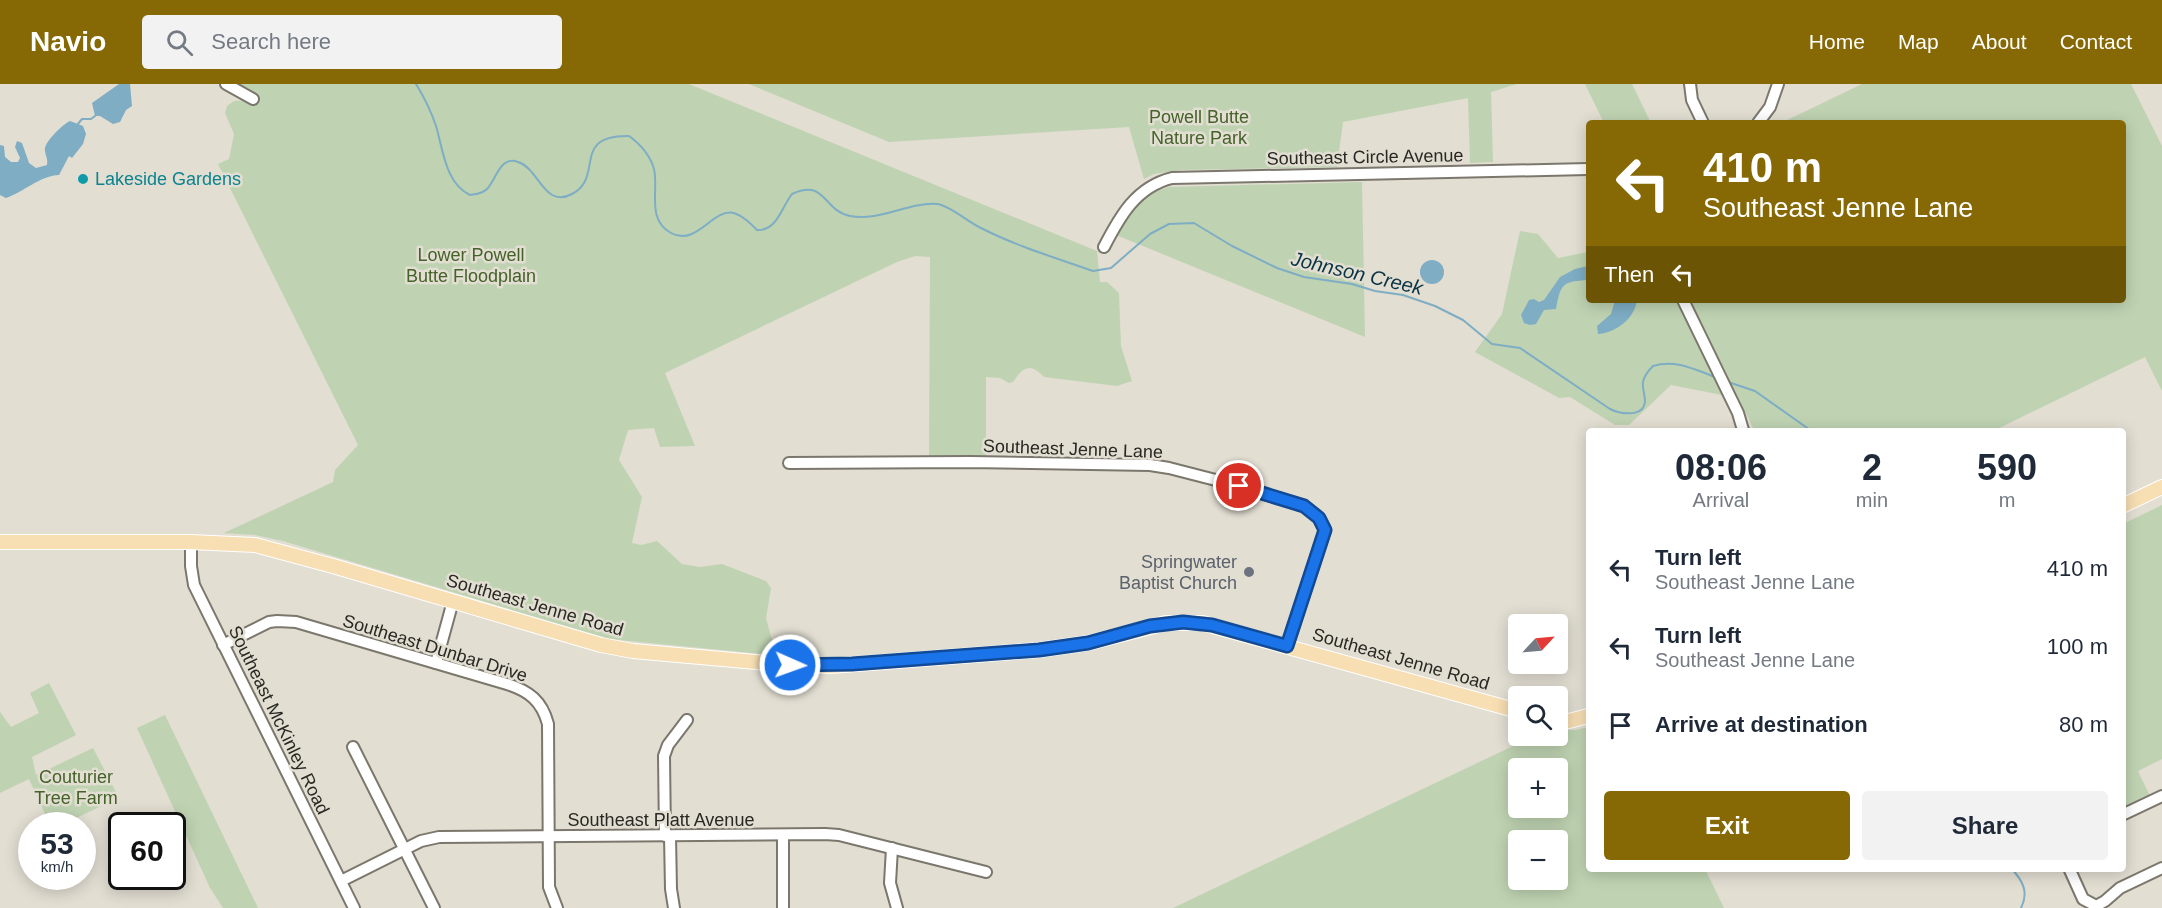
<!DOCTYPE html>
<html lang="en">
<head>
<meta charset="utf-8">
<style>
  body { margin:0; font-family:Arial,sans-serif; background:#f2f2f3; color:#1f2937; height:100vh; display:flex; flex-direction:column; font-size:22px; white-space:nowrap }
  * { box-sizing:border-box; margin:0 }
  p { font-size:20px; color:#747a83 }
  .icon { flex:none; width:33px; height:33px; fill:none; stroke:currentColor; stroke-width:2; stroke-linecap:round; stroke-linejoin:round }
  .map { position:relative; flex:1; overflow:hidden }
  .details { position:absolute; left:1586px; top:344px; width:540px; height:444px; display:flex; flex-direction:column; background:#fff; border-radius:6px; box-shadow:0 3px 15px #0003 }
  .details>* { flex:none }
  .top-card { position:absolute; left:1586px; top:36px; width:540px; height:183px; border-radius:6px; box-shadow:0 3px 15px #0003; background:#866905; color:#fff; overflow:hidden }
  .needle { width:39px; rotate:64deg }
  .buttons { position:absolute; left:1508px; top:530px; display:grid; gap:12px }
  .buttons a { display:grid; place-items:center; width:60px; height:60px; border-radius:6px; background:#fff; box-shadow:0 3px 15px #0003; font-size:30px }
  .speed { position:absolute; left:18px; top:728px; display:flex; gap:12px; font-size:30px; font-weight:700; text-align:center }
  .speed>* { display:grid; place-content:center; width:78px; height:78px; border-radius:50%; background:#fff; box-shadow:0 3px 15px #0003; line-height:1 }
  .speed small { font-size:15px; font-weight:400 }
  .speed .limit { border:3px solid #111; border-radius:9px; background:#fff; color:#111 }
  .pin { position:absolute; display:grid; place-items:center; width:51px; height:51px; color:#fff; margin:-26px; border:3px solid #fff; border-radius:50%; box-shadow:0 2px 6px #0007 }
  .me { position:absolute; width:66px; margin:-33px; rotate:92deg; stroke-linejoin:round; filter:drop-shadow(0 0 4px #0008) }
  .turn { display:flex; align-items:center; gap:21px; height:126px; padding:0 18px; font-size:27px }
  .turn .icon { width:78px; height:78px; stroke-width:2.5 }
  .turn b { display:block; font-size:42px; line-height:51px }
  .then { display:flex; align-items:center; height:57px; padding:0 18px; background:#0003; gap:12px; font-size:22px }
  .eta { display:flex; justify-content:space-evenly; align-items:center; height:102px; text-align:center }
  .eta b { font-size:36px; font-weight:600; line-height:42px }
  .cta { display:flex; gap:12px; margin-top:auto; padding:12px 18px }
  .cta a { flex:1; height:69px; border-radius:6px; background:#866905; color:#fff; font-size:24px; font-weight:600; line-height:69px; text-align:center }
  .cta a+a { background:#f2f2f3; color:#1f2937 }
  ul { padding:0; list-style:none }
  li { display:flex; align-items:center; gap:18px; height:78px; padding:0 18px }
  li div { flex:1 }
  li b { display:block; font-size:22px }
  li em { font-style:normal }
  header { display:flex; align-items:center; gap:36px; box-sizing:border-box; height:84px; padding:0 30px; background:#866905; color:#fff }
  header strong { font-size:28px }
  nav { display:flex; gap:33px; margin-inline-start:auto; font-size:21px }
  .search { width:420px; height:54px; background:#f2f2f3; display:flex; align-items:center; gap:15px; box-sizing:border-box; padding:0 21px; border-radius:6px; color:#747a83; font-size:22px }
  .map>svg:first-child { display:block }
</style>
</head>
<body>
<header>
<strong>Navio</strong>
<div class="search"><svg class="icon" aria-label="search" viewBox="0 0 24 24"><circle cx="10" cy="10" r="6"/><path d="M15 15l6 6"/></svg>Search here</div>
<nav><a>Home</a><a>Map</a><a>About</a><a>Contact</a></nav>
</header>
<div class="map">
<svg width="2162" height="824" viewBox="0 0 2162 824">
  <rect width="100%" height="100%" fill="#e2ded2"/>
  <g fill="#bfd3b2" fill-rule="evenodd">
    <path d="M238,0h451l408,167 3,31h7l12,11 2,53 11,35 -15,5 -73,-9c-14,-15 -21,-10 -31,5l-4,1 -9,-5 -14,-1v81l-57,-1 1,-200 -15,-1 -18,6 -232,111 30,73 -35,1 -6,-19 -26,2 -9,30 23,37 -10,46 9,2 16,-4 25,23 18,3 22,-3 44,17 5,7 -5,30 9,33 -3,4 -163,-16 -326,-98 -28,-6 -31,-2 109,-51 2,-12 23,-25 -140,-281 11,-5 5,-25 -9,-21 2,-7 7,-5 20,-1 -8,-11z"/>
    <path d="M749,0h768l-26,8 2,70 -23,1 -2,-65 -125,24 -6,45 -156,3 -27,4 -10,5 -15,-52 -240,15z"/>
    <path d="M1585,0h47l19,39h-47z"/>
    <path d="M1862,0h269l31,62v245l-17,-34 -150,73h-241l-64,-130h432v-177h-341z"/>
    <path d="M1362,98l3,155 -249,-102c12,-24 27,-41 53,-48z"/>
    <path d="M1520,147l18,3 20,24 30,-6v48h89l45,95 -51,-10 -42,40h-14l-45,-28 -11,1 -84,-46 27,-38z"/>
    <path d="M2162,421v254l-24,12 12,25 -27,13v-285z"/>
    <path d="M49,599l27,52 -44,22 4,18 57,-27 26,50 -58,27h-11l-21,-46 -29,14v-81l11,15 28,-14 -9,-20z"/>
    <path d="M165,631l93,193h-35l-13,-20 -73,-160z"/>
    <path d="M1588,643v141l117,1 19,39h-551l363,-173h21v-5h19zM1518,684h39v39h-39zM1518,756h39v39h-39z"/>
  </g>
  <g fill="#7eadc4">
    <path d="M119,0h11l2,22 -6,4 -6,12 -7,2 -13,-8h-5l-3,-13z"/>
    <path d="M70,37l13,5 3,8 -3,10 -11,14 -3,-2 -10,19c-20,1 -35,17 -53,23l-6,-3v-50l4,1 1,11 6,5h7l2,-4 -5,-11 2,-6 5,2 7,20 7,5 11,-3c1,-6 -1,-8 -2,-14 -2,-8 18,-27 25,-30z"/>
    <circle cx="1432" cy="188" r="12"/>
    <path d="M1588,182v14c-25,2 -27,2 -32,29l-12,1 -8,14 -6,1 -6,-2 -3,-8 8,-15 5,-1 5,3 5,-2 16,-23 15,-8z"/>
    <path d="M1615,216h22c-2,18 -21,33 -39,34l-1,-8 14,-12z"/>
  </g>
  <g fill="none" stroke-linecap="round" stroke-linejoin="round">
    <g stroke="#7eadc4" stroke-width="2">
      <path d="M416,0c8,13 15,27 20,42 7,23 9,57 34,69 6,-1 12,-1 17,-6 9,-9 13,-34 31,-27 21,6 26,47 54,32 33,-17 -2,-59 57,-58 11,8 21,19 25,33 5,21 -8,50 17,64 26,14 41,-25 63,-20 9,3 16,10 23,17 20,1 24,-22 35,-36 34,-16 31,17 58,22 29,6 58,-14 87,-12 12,1 31,18 44,24 35,18 75,30 112,43l18,-3 39,-34 19,-10 25,-1 38,23 45,22 27,9 48,7 23,7 28,4 32,11 28,14 29,24 28,4 90,61c10,5 34,9 35,-8 0,-6 -3,-13 -2,-19 1,-5 6,-12 10,-16 22,-7 41,3 62,11"/>
      <path d="M77,41l5,-6h9l4,-3"/>
      <path d="M1728,298l27,9 55,39"/>
      <path d="M2011,784c12,13 18,24 10,40"/>
    </g>
    <defs>
      <g id="minor">
        <path d="M226,0l27,15"/>
        <path d="M1690,0l2,16 11,23"/>
        <path d="M1758,39l12,-16 8,-23"/>
        <path d="M1104,163c16,-31 32,-60 68,-69l416,-9"/>
        <path d="M1683,216l55,113 5,17"/>
        <path d="M789,379l181,-1 180,3 19,3 70,18 65,20 15,12 6,12 -38,116"/>
        <path d="M191,458v24l3,19 160,323"/>
        <path d="M223,561l46,-23 8,-1 19,1 211,62c22,7 35,17 41,40l1,163 8,21"/>
        <path d="M436,579l17,-62"/>
        <path d="M353,663l81,161"/>
        <path d="M2122,731l40,-19"/>
        <path d="M783,751v73"/>
        <path d="M665,752l-1,-80 4,-11 19,-25"/>
        <path d="M670,752l1,53 3,19"/>
        <path d="M892,764l-2,35 7,25"/>
        <path d="M2069,784l14,31 13,7 9,-5 15,-13 42,-20"/>
        <path d="M341,797l80,-40 18,-4 386,-3 14,1 147,37"/>
      </g>
      <g id="major">
        <path d="M2122,422l40,-19"/>
        <path d="M0,458h191l64,3 78,21 268,79 32,6 157,14 41,1 208,-16 49,-7 78,-20h36l316,88"/>
        <path d="M1557,636l12,1 19,-5"/>
      </g>
    </defs>
    <use href="#minor" stroke="#7b776c" stroke-width="14"/>
    <use href="#major" stroke="#fff" stroke-width="16"/>
    <use href="#minor" stroke="#fff" stroke-width="10"/>
    <use href="#major" stroke="#f7deb3" stroke-width="14"/>
  </g>
  <g fill="none" stroke-linecap="round" stroke-linejoin="round">
    <defs>
      <path id="route" d="M790,581l62,-1 187,-14 49,-7 62,-17 33,-4 29,3 75,21 38,-116 -6,-12 -15,-12 -65,-20"/>
    </defs>
    <use href="#route" stroke="#114b97" stroke-width="15"/>
    <use href="#route" stroke="#1a73e8" stroke-width="10"/>
  </g>
  <circle fill="#0f9aa8" stroke="#e2ded2" stroke-width="2" cx="83" cy="95" r="6"/>
  <circle fill="#6b7280" stroke="#e2ded2" stroke-width="2" cx="1249" cy="488" r="6"/>
  <g text-anchor="middle" dominant-baseline="central" stroke-width="5" stroke-linejoin="round" paint-order="stroke">
    <g font-size="18" fill="#446229" stroke="#e2ded2">
      <text x="1199" y="33">Powell Butte<tspan x="1199" dy="21">Nature Park</tspan></text>
      <text x="471" y="171">Lower Powell<tspan x="471" dy="21">Butte Floodplain</tspan></text>
      <text x="76" y="693">Couturier<tspan x="76" dy="21">Tree Farm</tspan></text>
    </g>
    <g font-size="18" fill="#292823" stroke="#e2ded2">
      <text transform="translate(1365 73) rotate(-1)">Southeast Circle Avenue</text>
      <text transform="translate(1073 365) rotate(2)">Southeast Jenne Lane</text>
      <text transform="translate(535 521) rotate(16)">Southeast Jenne Road</text>
      <text transform="translate(435 564) rotate(17)">Southeast Dunbar Drive</text>
      <text transform="translate(1401 575) rotate(16)">Southeast Jenne Road</text>
      <text transform="translate(279 636) rotate(64)">Southeast McKinley Road</text>
      <text x="661" y="736">Southeast Platt Avenue</text>
    </g>
    <g font-size="18" fill="#0d838f" stroke="#e2ded2" text-anchor="start">
      <text x="95" y="95">Lakeside Gardens</text>
    </g>
    <g font-size="18" fill="#5b616d" stroke="#e2ded2" text-anchor="end">
      <text x="1237" y="478">Springwater<tspan x="1237" dy="21">Baptist Church</tspan></text>
    </g>
    <g font-size="20" font-style="italic" fill="#0a3445" stroke="#e2ded2">
      <text transform="translate(1357 189) rotate(13)">Johnson Creek</text>
    </g>
  </g>
</svg>
<div class="buttons">
<a><svg class="needle" viewBox="-14 -14 28 28"><path d="M0-13l5 13h-10z" fill="#e53935"/><path d="M0 13l5-13h-10z" fill="#747a83"/></svg></a>
<a><svg class="icon" aria-label="search" viewBox="0 0 24 24"><circle cx="10" cy="10" r="6"/><path d="M15 15l6 6"/></svg></a>
<a>+</a>
<a>−</a>
</div>
<div class="speed"><div>53<small>km/h</small></div><div class="limit">60</div></div>
<div class="pin" style="left:1239px;top:402px;background:#d93025"><svg class="icon" aria-label="arrive" viewBox="0 0 24 24"><path d="M6 21V4h12l-3 4 3 4H6"/></svg></div>
<svg class="me" style="left:790px;top:581px" viewBox="-20 -20 40 40"><circle r="17" fill="#1a73e8" stroke="#fff" stroke-width="3"/><path d="M0-11L8 9 0 5-8 9z" fill="#fff"/></svg>
<div class="top-card">
<div class="turn"><svg class="icon" aria-label="left" viewBox="0 0 24 24"><path d="M17 20v-9H6M10 6l-5 5 5 5"/></svg><div><b>410 m</b>Southeast Jenne Lane</div></div>
<div class="then">Then<svg class="icon" aria-label="left" viewBox="0 0 24 24"><path d="M17 20v-9H6M10 6l-5 5 5 5"/></svg></div>
</div>
<section class="details">
<div class="eta">
<div><b>08:06</b><p>Arrival</p></div>
<div><b>2</b><p>min</p></div>
<div><b>590</b><p>m</p></div>
</div>
<ul>
<li><svg class="icon" aria-label="left" viewBox="0 0 24 24"><path d="M17 20v-9H6M10 6l-5 5 5 5"/></svg><div><b>Turn left</b><p>Southeast Jenne Lane</p></div><em>410 m</em></li>
<li><svg class="icon" aria-label="left" viewBox="0 0 24 24"><path d="M17 20v-9H6M10 6l-5 5 5 5"/></svg><div><b>Turn left</b><p>Southeast Jenne Lane</p></div><em>100 m</em></li>
<li><svg class="icon" aria-label="arrive" viewBox="0 0 24 24"><path d="M6 21V4h12l-3 4 3 4H6"/></svg><div><b>Arrive at destination</b></div><em>80 m</em></li>
</ul>
<div class="cta"><a>Exit</a><a>Share</a></div>
</section>
</div>
</body>
</html>
